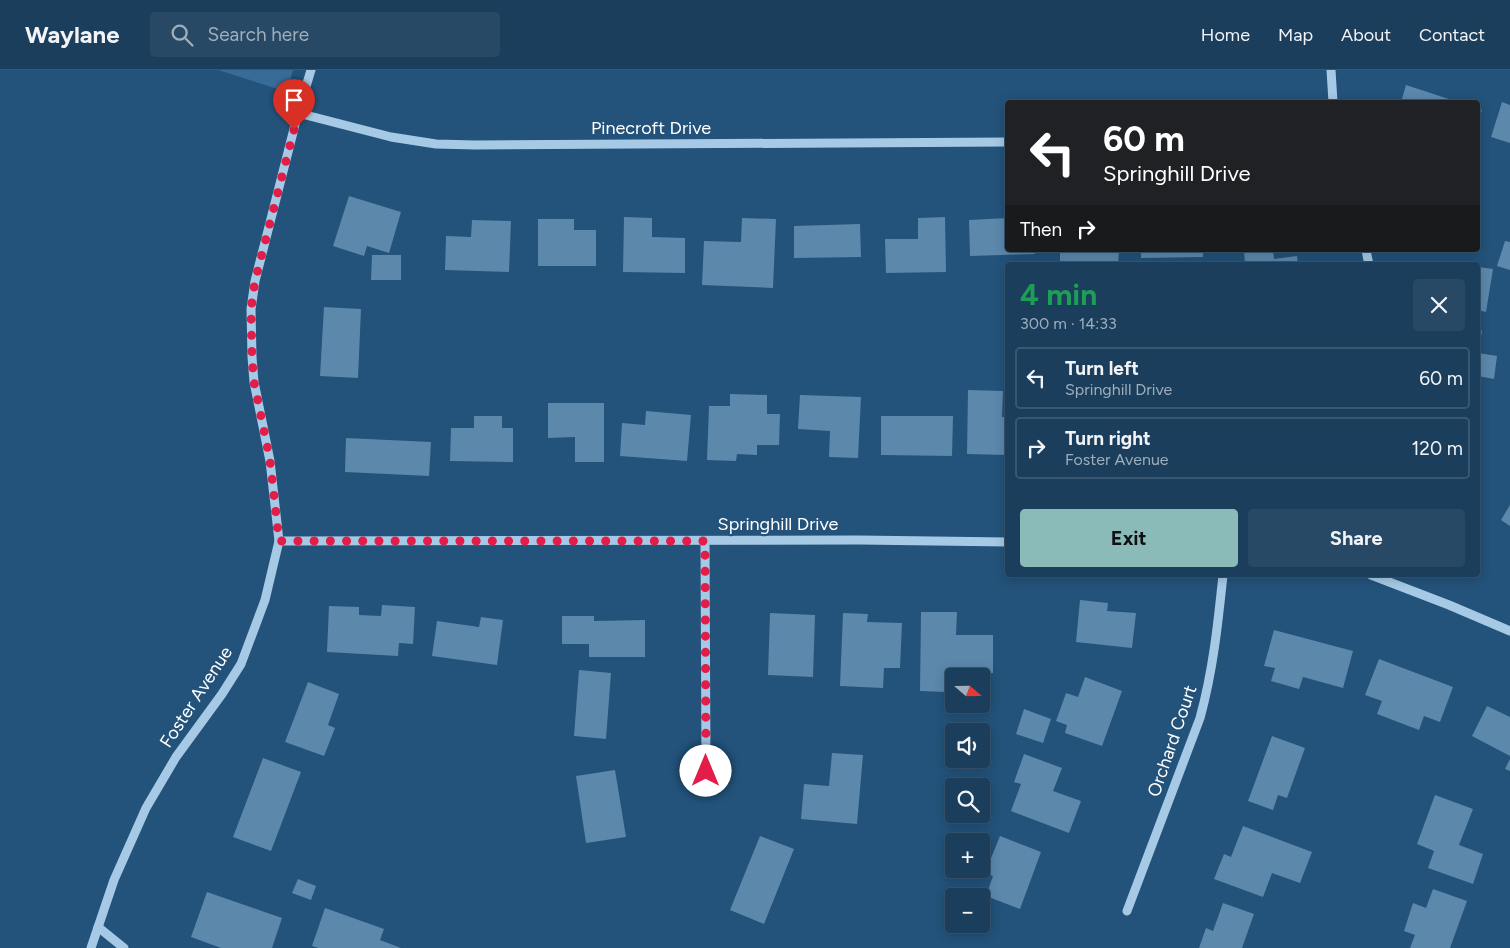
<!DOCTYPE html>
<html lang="en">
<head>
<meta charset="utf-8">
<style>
  body { margin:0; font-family:Figtree,sans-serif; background:#274965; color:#f1f3f6; height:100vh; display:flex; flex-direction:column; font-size:19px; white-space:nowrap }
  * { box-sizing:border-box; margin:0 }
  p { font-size:16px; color:#9faebb }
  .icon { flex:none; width:28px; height:28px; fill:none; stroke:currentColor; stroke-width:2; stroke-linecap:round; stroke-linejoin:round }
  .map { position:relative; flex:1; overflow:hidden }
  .side { position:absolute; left:1005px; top:192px; width:475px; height:315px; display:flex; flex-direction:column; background:#1a3e5c; border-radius:5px; box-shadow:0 2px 12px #0003,0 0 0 1px #385772 }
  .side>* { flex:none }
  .top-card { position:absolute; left:1005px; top:30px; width:475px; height:152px; border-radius:5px; box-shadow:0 2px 12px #0003,0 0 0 1px #385772; background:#202124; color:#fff; overflow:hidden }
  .needle { width:32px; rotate:110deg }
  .fabs { position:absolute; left:945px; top:598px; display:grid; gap:10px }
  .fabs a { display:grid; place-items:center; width:45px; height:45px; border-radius:5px; background:#1a3e5c; box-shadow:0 2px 12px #0003,0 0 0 1px #385772; font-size:25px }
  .pin { position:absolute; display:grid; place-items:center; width:42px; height:42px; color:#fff; margin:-51px -21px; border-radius:50% 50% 50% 0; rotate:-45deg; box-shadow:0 0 5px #0007 }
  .pin .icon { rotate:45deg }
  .me { position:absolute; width:55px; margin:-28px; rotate:0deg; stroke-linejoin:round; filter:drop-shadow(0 0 4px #0008) }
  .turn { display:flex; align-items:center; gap:18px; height:105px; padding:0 15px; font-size:22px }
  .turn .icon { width:65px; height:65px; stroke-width:2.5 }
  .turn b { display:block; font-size:35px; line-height:42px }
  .then { display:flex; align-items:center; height:48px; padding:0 15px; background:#0003; gap:10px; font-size:19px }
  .round { display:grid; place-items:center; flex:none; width:52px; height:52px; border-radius:5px; background:#274965 }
  .overview { display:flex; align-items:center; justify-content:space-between; height:85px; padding:0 15px }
  h1 { font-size:30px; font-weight:700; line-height:38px; color:#1e9e55 }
  .primary-button { display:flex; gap:10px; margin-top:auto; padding:10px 15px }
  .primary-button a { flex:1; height:58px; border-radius:5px; background:#8bbbb9; color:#111; font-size:20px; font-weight:700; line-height:58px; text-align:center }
  .primary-button a+a { background:#274965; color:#f1f3f6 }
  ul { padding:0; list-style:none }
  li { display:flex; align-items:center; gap:15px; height:62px; margin:0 10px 8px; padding:0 5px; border:2px solid #385772; border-radius:5px }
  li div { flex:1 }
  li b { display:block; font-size:19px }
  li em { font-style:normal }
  header { display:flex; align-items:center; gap:30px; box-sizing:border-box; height:70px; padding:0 25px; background:#1a3e5c; border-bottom:1px solid #385772 }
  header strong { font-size:24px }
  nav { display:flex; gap:28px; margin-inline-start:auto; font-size:18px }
  .search { width:350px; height:45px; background:#274965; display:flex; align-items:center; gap:12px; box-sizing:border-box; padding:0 18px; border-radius:5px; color:#9faebb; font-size:19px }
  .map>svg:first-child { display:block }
</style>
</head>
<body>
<header>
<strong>Waylane</strong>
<div class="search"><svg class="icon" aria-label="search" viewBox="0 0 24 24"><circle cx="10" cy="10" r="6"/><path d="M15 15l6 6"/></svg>Search here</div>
<nav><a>Home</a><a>Map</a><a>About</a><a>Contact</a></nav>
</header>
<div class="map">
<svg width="1510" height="878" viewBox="0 0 1510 878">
  <rect width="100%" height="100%" fill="#23527a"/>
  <path fill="#376c98" d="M218,0h75l-6,22z"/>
  <g fill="#5c88ac">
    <path d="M1406,15l52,17h-57z"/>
    <path d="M1502,32l8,3v38l-19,-6z"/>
    <path d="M1478,38l4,2 -4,13z"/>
    <path d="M349,126l52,16 -12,41 -22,-7 -3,10 -31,-10z"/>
    <path d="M624,147l28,1v19l33,1v35l-62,-1z"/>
    <path d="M945,147l1,55 -60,1 -1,-34h33v-21z"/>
    <path d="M742,148l34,1 -3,69 -71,-3 2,-44 37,1z"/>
    <path d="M1008,148v32h27v4l-65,2 -1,-36z"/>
    <path d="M538,149h36v11h22v36h-58z"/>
    <path d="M472,150l39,1 -2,51 -64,-2 1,-34 25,1z"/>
    <path d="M860,154l1,33 -67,1v-32z"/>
    <path d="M1505,171l5,1v28l-13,-4z"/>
    <path d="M1060,180h59l-1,15h-58z"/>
    <path d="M1141,180h62v7l-62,1z"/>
    <path d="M1244,180h29l1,9 23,-3 1,9h-53z"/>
    <path d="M372,185h29v25h-30z"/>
    <path d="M1478,197l15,2 -7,43 -8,-2z"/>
    <path d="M324,237l37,2 -3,69 -38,-2z"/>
    <path d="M1478,260l4,1 -4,21z"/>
    <path d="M1478,283l19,3 -3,23 -16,-3z"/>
    <path d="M968,320l35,1 -1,26h6v38l-41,-1z"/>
    <path d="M730,324l37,1v19h13l-1,31h-22v10l-20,-1 -1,7 -29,-1 2,-54h21z"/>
    <path d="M800,325l61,2 -3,61 -29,-1 1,-26 -32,-2z"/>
    <path d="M548,333h56v59h-29v-25l-27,1z"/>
    <path d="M646,341l45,4 -4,46 -67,-5 2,-33 23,2z"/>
    <path d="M474,346h28v12h11v34l-63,-1 1,-33h23z"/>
    <path d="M881,346h72l-1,40 -71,-1z"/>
    <path d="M346,368l85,4 -2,34 -84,-4z"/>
    <path d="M1510,435v21l-9,-6z"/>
    <path d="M1080,530l28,3 -1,8 29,2 -4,35 -56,-6z"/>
    <path d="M382,535l33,2 -2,37 -14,-1 -1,13 -71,-4 2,-46 30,1v8l22,1z"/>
    <path d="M921,542h36l-1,23h37v38h-48v19l-25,-1z"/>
    <path d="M770,543l45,2 -2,62 -45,-2z"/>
    <path d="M843,543l25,1 -1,8 35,1 -2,45h-16l-1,20 -43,-2z"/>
    <path d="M562,546h32v5l51,-1v37h-56v-13h-27z"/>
    <path d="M481,547l22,3 -6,45 -65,-9 5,-35 42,6z"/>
    <path d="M1274,560l79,21 -10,37 -40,-11 -4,12 -28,-8 4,-13 -11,-2z"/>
    <path d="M1379,589l74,28 -13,35 -16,-6 -5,14 -42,-16 5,-13 -17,-6z"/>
    <path d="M579,600l32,3 -5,66 -32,-3z"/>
    <path d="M1085,607l37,14 -20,55 -37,-13 2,-8 -11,-4 10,-28 12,4z"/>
    <path d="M308,612l31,12 -11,31 7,3 -11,28 -39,-14z"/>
    <path d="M1487,636l23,11v39l-38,-20z"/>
    <path d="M1024,639l27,10 -8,24 -27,-9z"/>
    <path d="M1272,666l33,12 -18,50 -9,-3 -5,15 -25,-9z"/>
    <path d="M832,683l31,2 -6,69 -56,-5 3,-35 25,2z"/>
    <path d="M1024,684l38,14 -9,23 28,10 -12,32 -58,-22 10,-27 -7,-2z"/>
    <path d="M263,688l38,14 -30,79 -38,-14z"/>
    <path d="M1510,689v12l-5,-2z"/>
    <path d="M615,700l11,67 -40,6 -10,-67z"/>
    <path d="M1435,725l38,14 -14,36 24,9 -10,30 -45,-16 6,-17 -17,-7z"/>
    <path d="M1243,756l69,26 -12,31 -28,-10 -9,24 -49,-18 10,-25 7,3z"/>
    <path d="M760,766l34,13 -30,75 -34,-14z"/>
    <path d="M1000,766l41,16 -21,57 -34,-13 7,-20 -8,-3z"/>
    <path d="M298,809l18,7 -5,14 -19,-7z"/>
    <path d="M1433,819l34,12 -17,47h-40l5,-13 -11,-4 9,-28 13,5z"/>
    <path d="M207,822l75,26 -10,30h-51l-30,-11z"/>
    <path d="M1223,833l31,11 -12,34h-43l7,-20 7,3z"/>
    <path d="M325,838l59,21 -4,11 21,8h-82l-7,-2z"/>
  </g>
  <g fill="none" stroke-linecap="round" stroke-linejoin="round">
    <g stroke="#a6c9e5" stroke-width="9">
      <path d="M1331,0l2,32"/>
      <path d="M298,43l93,24 45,7 39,1 533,-3"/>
      <path d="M1366,180l3,15"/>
      <path d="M279,471l580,-1 149,2"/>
      <path d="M705,471l1,230"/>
      <path d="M1371,505l78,30 61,26"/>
      <path d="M1127,841l73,-193c13,-47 18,-95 23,-143"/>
      <path d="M98,857l26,21"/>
      <path d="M91,878l23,-68 32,-72 30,-51 46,-63 19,-30 24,-64 14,-59 -9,-80 -16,-79 -2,-25 -1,-48 4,-28 8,-31 35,-137 13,-43"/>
    </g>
  </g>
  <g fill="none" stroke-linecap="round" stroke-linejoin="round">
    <path stroke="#e11d48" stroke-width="9" stroke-dasharray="0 16.2" d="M294,60l-39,151 -4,28 1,49 2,24 16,78 9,81h426l1,230"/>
  </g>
  <g text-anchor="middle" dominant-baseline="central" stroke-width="4.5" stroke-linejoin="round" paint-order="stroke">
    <g font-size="18" fill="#fff" stroke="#23527a">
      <text x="651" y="58">Pinecroft Drive</text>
      <text x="778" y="454">Springhill Drive</text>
      <text transform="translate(196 627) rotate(-57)">Foster Avenue</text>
      <text transform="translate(1172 671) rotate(-71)">Orchard Court</text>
    </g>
  </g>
</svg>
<div class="fabs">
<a><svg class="needle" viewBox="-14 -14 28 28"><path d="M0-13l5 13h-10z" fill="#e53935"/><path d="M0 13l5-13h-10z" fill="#9faebb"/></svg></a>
<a><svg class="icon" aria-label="sound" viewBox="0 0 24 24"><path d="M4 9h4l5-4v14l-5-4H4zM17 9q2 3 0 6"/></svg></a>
<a><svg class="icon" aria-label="search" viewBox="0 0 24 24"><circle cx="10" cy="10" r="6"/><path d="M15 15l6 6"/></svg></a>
<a>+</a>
<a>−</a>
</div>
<div class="pin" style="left:294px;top:60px;background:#d93025"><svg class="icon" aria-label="arrive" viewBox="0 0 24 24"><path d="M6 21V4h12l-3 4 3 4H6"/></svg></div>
<svg class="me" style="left:706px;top:701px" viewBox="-20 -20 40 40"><circle r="19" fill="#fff"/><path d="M0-13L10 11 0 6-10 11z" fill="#e11d48"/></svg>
<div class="top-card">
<div class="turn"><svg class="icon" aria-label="left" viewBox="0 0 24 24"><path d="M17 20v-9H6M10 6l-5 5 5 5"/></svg><div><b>60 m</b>Springhill Drive</div></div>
<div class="then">Then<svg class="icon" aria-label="right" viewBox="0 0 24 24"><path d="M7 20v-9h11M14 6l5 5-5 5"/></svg></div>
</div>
<section class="side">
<div class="overview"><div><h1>4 min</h1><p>300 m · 14:33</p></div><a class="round"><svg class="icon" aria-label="close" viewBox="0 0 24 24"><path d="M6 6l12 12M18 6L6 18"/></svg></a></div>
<ul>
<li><svg class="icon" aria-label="left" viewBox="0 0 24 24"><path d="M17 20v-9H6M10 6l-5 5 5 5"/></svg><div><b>Turn left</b><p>Springhill Drive</p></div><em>60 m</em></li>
<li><svg class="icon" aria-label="right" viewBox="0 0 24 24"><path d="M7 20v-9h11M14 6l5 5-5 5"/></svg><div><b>Turn right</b><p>Foster Avenue</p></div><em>120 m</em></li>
</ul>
<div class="primary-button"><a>Exit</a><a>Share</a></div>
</section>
</div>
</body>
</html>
